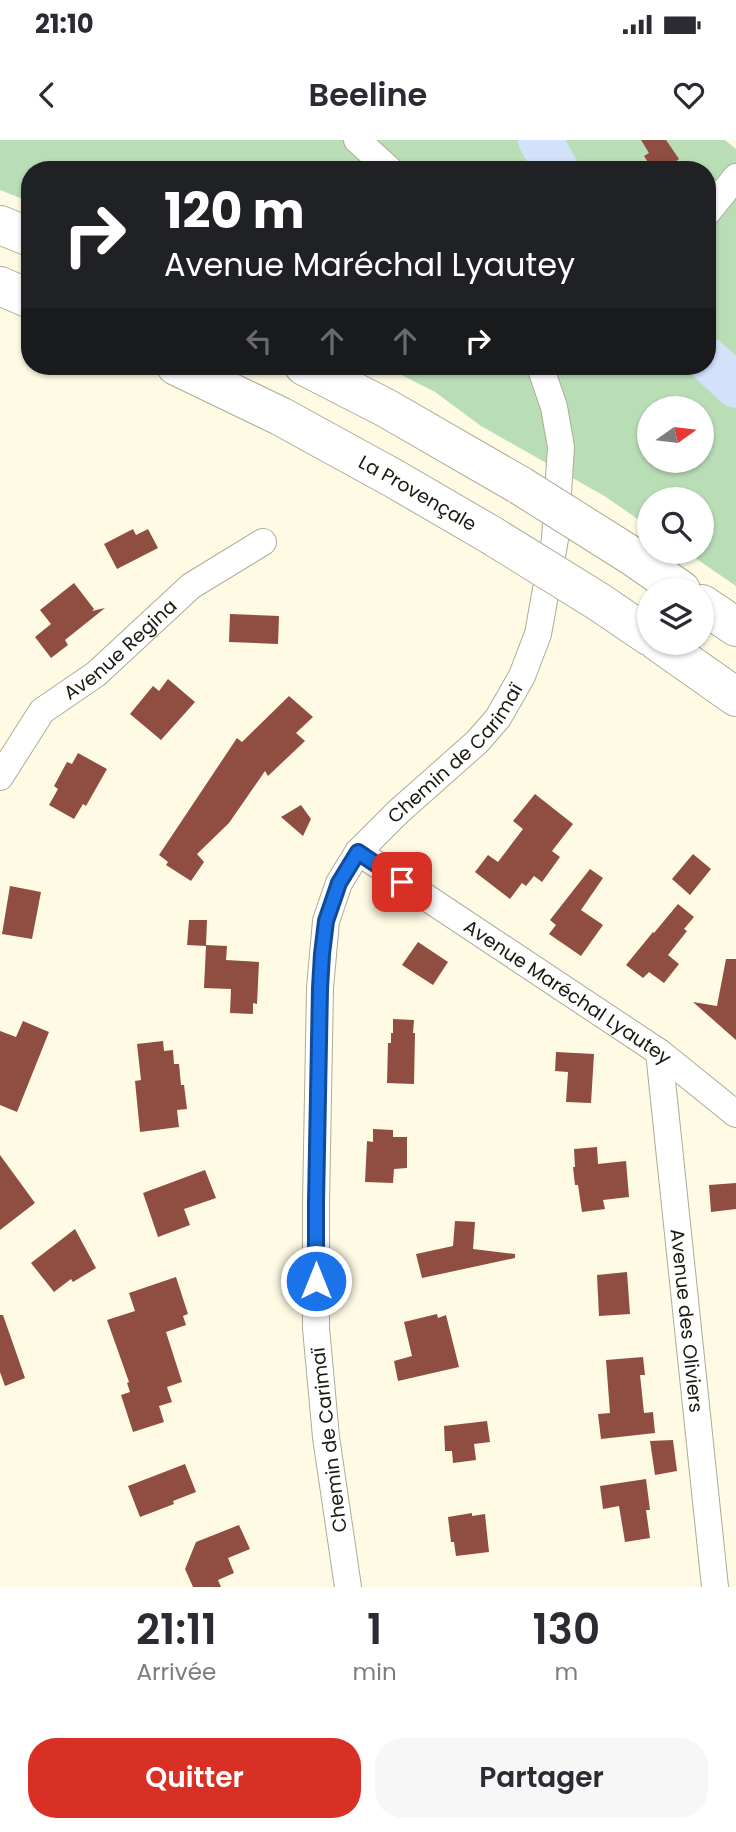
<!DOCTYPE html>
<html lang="fr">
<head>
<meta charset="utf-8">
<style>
  body { margin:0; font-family:Poppins,sans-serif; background:#f7f7f7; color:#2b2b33; height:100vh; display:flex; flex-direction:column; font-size:26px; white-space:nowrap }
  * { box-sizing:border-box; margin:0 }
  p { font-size:23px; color:#7c7c81 }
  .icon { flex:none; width:38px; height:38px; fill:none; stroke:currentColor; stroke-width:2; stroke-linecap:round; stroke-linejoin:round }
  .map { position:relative; height:1447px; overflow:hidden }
  .drawer { display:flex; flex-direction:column; background:#fff; flex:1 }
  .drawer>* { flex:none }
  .top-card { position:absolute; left:21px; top:21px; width:695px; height:214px; border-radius:28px; box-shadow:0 2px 5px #0004; background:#202124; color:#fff; overflow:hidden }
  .needle { width:46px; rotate:76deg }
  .buttons { position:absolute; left:637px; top:256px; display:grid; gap:14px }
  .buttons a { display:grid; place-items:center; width:77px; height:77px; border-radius:50%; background:#fff; box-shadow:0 2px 5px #0004; font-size:35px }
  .pin { position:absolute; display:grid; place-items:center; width:60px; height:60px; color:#fff; margin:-30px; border-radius:14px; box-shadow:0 4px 10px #0006 }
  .me { position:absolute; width:77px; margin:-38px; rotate:0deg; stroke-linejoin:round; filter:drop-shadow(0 0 5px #0008) }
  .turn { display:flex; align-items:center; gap:24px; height:147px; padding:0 28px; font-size:32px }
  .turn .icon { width:91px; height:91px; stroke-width:2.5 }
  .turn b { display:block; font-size:49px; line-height:60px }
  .lanes { display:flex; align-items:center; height:66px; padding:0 28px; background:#0003; justify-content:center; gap:35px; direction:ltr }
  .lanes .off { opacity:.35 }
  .eta { display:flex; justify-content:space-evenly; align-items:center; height:119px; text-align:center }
  .eta b { font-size:42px; font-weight:600; line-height:49px }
  .button { display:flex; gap:14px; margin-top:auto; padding:14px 28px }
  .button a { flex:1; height:80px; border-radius:28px; background:#d93025; color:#fff; font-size:28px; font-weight:600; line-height:80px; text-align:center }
  .button a+a { background:#f7f7f7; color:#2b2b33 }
  .status { display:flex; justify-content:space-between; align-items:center; height:49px; padding:0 35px; background:#fff; direction:ltr }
  .status svg { height:19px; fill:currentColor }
  header { display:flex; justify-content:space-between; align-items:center; height:91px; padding:0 28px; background:#fff; font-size:32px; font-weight:600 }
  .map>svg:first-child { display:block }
</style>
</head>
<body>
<div class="status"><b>21:10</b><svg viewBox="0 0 49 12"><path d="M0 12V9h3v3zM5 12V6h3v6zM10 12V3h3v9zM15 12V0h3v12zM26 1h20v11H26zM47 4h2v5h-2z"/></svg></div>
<header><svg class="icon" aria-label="back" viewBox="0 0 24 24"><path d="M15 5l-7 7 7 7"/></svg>Beeline<svg class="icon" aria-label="heart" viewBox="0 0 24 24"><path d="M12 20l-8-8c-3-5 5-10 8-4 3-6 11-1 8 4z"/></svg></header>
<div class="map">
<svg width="736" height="1447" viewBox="0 0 736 1447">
  <rect width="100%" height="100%" fill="#fefae4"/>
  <path fill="#b9deb6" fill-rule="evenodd" d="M0,0h725l11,9v437l-51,-35h17v-52h-53v28l-43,-30 -125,-71 -46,-34 -51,-26h323v-196h-677v32l-30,-12zM649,268h53v52h-53z"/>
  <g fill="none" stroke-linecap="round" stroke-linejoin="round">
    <g stroke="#d4e1fb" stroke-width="44">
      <path d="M540,0l17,30"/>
      <path d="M707,219l29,27"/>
    </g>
  </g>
  <g fill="#904d41">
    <path d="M641,0h25l13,19 -15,11h-11l-9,-14 5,-3z"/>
    <path d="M133,389l3,6 12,-6 10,19 -41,21 -13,-25z"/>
    <path d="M74,443l20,26 -2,2 13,-3 -40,32 3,5 -17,13 -16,-21 16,-13 -11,-14z"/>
    <path d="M230,474l49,2 -1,28 -49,-2z"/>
    <path d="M168,539l27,23 -34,38 -31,-26 23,-28 6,5z"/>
    <path d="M289,556l24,21 -17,16 9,8 -37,35 -3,-5 -36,52 -32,31 7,8 -13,19 -25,-16 2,-3 -9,-7 78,-117 5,4z"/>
    <path d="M78,613l29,16 -21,37 -3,-2 -9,15 -25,-14 9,-16 -4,-3 13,-24 5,2z"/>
    <path d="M535,654l38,30 -21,27 8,6 -18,25 -8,-6 -8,10 -4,-3 -12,16 -35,-27 13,-17 10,7 25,-33 -10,-8z"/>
    <path d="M301,665l10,14 -8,17 -22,-19z"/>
    <path d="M693,714l18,15 -21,26 -18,-16z"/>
    <path d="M590,729l13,9 -22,32 22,15 -22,31 -32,-22 7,-9 -6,-5z"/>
    <path d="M10,746l31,6 -9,47 -30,-5z"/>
    <path d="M678,764l16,13 -10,12 3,2 -19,24 11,9 -15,19 -15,-11 -6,6 -17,-13 27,-33 1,1z"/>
    <path d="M189,780h18l-1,25 21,1 -1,14 33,2 -2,42 -4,-1v11l-23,-1 1,-24 -27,-1 2,-42 -19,-1z"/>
    <path d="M418,802l30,20 -15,23 -31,-20z"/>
    <path d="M726,819h10v81l-43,-38 24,4z"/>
    <path d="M393,879l21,1 -1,13h2l-1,51 -27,-1 1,-40h3v-10h2z"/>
    <path d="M23,881l26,11 -32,80 -17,-7v-74l16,6z"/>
    <path d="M163,901l1,10 9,-1 1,14h5l2,21h3l3,24 -10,1 2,17 -39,5 -5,-51 6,-1 -4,-36z"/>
    <path d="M556,912l38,2 -3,49 -25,-1 2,-30 -13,-1z"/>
    <path d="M373,989l20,1v7h14v31l-13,1 -1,14 -28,-1 2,-41 6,1z"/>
    <path d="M597,1007l1,17 28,-3 3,36 -26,3 2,9 -23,3 -4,-27h-3l-2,-18h2l-1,-18z"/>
    <path d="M0,1015l35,48 -35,27z"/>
    <path d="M205,1030l11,28 -32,11 6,16 -32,12 -15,-44z"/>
    <path d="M736,1043v26l-25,3 -2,-27z"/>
    <path d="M455,1081l20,1 -2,27 42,5v4l-93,20 -6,-24 37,-8z"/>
    <path d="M75,1089l21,39 -23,14 -2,-3 -17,13 -23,-29z"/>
    <path d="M627,1132l3,42 -31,2 -2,-41z"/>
    <path d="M176,1137l12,37 -5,2 3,9 -20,7 16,50 -15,5 5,15 -13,4 5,16 -31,10 -12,-37 9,-3 -3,-9 2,-1 -22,-62 28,-9 -6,-18z"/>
    <path d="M437,1174l1,4 8,-3 13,52 -61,14 -4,-20 18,-5 -8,-34z"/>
    <path d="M0,1175h3l22,63 -20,8 -5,-14z"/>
    <path d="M643,1217l2,18h-5l4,38 9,-1 2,21 -54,6 -3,-25 12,-1 -4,-53z"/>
    <path d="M487,1281l3,21 -16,2 2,16 -23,3 -1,-12h-7l-1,-25z"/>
    <path d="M673,1300l4,31 -22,4 -5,-34z"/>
    <path d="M185,1324l11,28 -23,9 1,3 -34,13 -12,-31z"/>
    <path d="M646,1339l4,31h-4l4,28 -25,4 -6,-36 -16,3 -3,-23z"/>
    <path d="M472,1373v3l13,-2 4,38 -33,4 -2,-14h-3l-3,-25z"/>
    <path d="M239,1385l11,24 -22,9 6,15 -16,7 3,7h-28l-8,-18 11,-27z"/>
  </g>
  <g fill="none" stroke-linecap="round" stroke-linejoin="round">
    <defs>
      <g id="minor">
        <path d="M357,0l33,30"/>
        <path d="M707,73l29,-36"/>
        <path id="s1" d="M0,637l42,-66 54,-37 95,-88 72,-44"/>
        <path id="s2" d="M358,712l301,200 77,62"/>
        <path id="s3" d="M659,912l56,535"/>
        <path id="s4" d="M348,1447l-22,-150 -10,-109v-125l4,-215 6,-67 13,-38 19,-31 40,-40 79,-70 21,-24 24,-42 16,-42 17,-95 6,-92 -7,-40 -14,-41"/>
      </g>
      <g id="highway">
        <path d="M0,85l30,12"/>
        <path d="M0,146l30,13"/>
        <path id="s5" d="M176,226l104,50 113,62 98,57"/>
        <path d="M304,226l82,42 135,78"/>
        <path d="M632,416l49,34"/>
        <path d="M599,462l50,34"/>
        <path d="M702,464l34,23"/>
        <path d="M658,502l78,55"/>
      </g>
    </defs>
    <use href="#minor" stroke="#aeab96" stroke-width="28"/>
    <use href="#highway" stroke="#aeab96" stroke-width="40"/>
    <use href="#minor" stroke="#fff" stroke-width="26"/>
    <use href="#highway" stroke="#fff" stroke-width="38"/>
    <defs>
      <g id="highway-bridge">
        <path d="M521,346l111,70"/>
        <path d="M491,395l108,67"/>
      </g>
    </defs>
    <use href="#highway-bridge" stroke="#aeab96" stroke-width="40" stroke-linecap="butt"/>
    <use href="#highway-bridge" stroke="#fff" stroke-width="38"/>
  </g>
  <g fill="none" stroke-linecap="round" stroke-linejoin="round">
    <defs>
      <path id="route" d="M316,1141v-78l4,-215 2,-34 4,-33 13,-38 19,-31 44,30"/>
    </defs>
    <use href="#route" stroke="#114b97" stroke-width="18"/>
    <use href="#route" stroke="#1a73e8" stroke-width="12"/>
  </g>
  <g text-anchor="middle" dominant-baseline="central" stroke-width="7" stroke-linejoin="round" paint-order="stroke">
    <g font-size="19" fill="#1a1911" stroke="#fff">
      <text stroke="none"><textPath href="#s5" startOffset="273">La Provençale</textPath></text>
      <text stroke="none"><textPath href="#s1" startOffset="178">Avenue Regina</textPath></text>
      <text stroke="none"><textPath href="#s4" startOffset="884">Chemin de Carimaï</textPath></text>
      <text stroke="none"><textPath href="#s2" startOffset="252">Avenue Maréchal Lyautey</textPath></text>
      <text stroke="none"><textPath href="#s3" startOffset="270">Avenue des Oliviers</textPath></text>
      <text transform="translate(329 1300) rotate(-97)">Chemin de Carimaï</text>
    </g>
  </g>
</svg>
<div class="buttons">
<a><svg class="needle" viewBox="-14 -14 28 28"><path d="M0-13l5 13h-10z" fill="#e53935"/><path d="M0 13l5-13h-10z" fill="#7c7c81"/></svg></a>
<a><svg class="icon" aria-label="search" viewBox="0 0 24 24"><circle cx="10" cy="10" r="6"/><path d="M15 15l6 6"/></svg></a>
<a><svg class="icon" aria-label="layers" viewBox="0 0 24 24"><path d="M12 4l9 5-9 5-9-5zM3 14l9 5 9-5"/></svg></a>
</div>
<div class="pin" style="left:402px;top:742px;background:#d93025"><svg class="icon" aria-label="arrive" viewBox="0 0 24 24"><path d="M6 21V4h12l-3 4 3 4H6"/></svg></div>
<svg class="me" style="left:316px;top:1141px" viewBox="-20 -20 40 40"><circle r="17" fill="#1a73e8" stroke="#fff" stroke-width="3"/><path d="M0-11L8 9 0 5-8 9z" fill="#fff"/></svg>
<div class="top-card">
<div class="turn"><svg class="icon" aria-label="right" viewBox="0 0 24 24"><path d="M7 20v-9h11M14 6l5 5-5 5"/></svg><div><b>120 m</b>Avenue Maréchal Lyautey</div></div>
<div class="lanes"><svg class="icon off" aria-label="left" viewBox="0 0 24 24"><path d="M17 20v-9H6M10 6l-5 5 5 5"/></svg><svg class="icon off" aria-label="ahead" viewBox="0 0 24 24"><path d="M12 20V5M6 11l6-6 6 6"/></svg><svg class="icon off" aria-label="ahead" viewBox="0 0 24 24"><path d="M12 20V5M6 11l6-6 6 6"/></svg><svg class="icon" aria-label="right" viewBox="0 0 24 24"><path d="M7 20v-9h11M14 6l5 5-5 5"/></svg></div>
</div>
</div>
<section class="drawer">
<div class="eta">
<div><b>21:11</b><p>Arrivée</p></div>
<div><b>1</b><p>min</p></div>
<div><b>130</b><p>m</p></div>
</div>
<div class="button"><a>Quitter</a><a>Partager</a></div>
</section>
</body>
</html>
